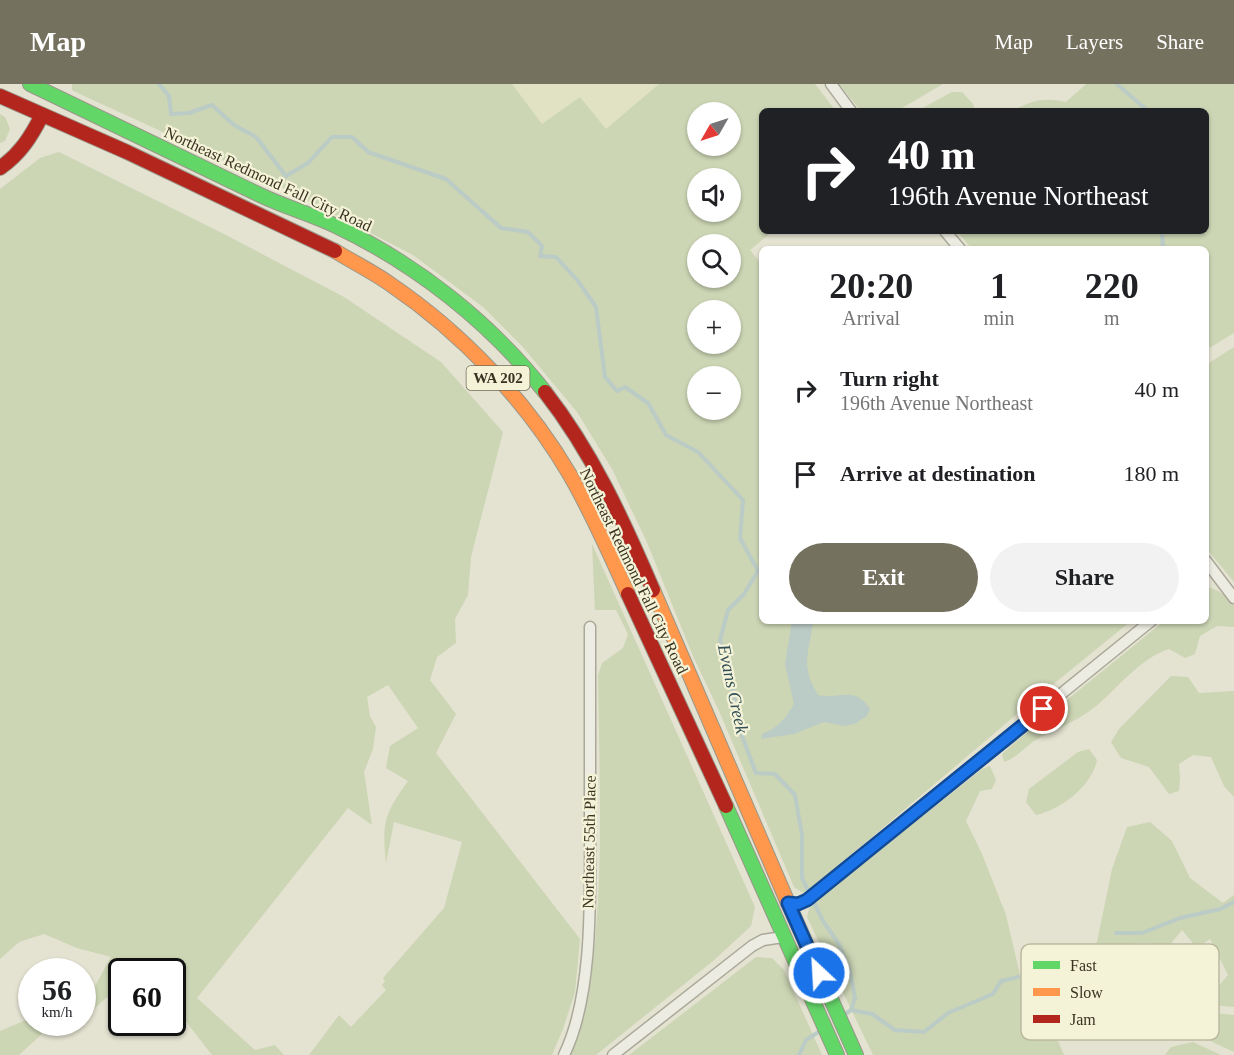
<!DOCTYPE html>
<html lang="en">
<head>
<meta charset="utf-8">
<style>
  body { margin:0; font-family:Georgia,serif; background:#f2f2f2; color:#202124; height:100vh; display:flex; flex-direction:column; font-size:22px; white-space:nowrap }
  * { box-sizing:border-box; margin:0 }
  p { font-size:20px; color:#757577 }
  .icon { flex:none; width:33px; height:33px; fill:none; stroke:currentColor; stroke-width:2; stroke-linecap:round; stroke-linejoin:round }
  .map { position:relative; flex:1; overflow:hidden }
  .details { position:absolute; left:759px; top:162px; width:450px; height:378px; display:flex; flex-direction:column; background:#fff; border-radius:9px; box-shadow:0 2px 4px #0004 }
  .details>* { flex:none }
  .guide { position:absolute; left:759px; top:24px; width:450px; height:126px; border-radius:9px; box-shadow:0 2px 4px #0004; background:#202124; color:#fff; overflow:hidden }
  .needle { width:39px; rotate:231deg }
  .fabs { position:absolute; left:687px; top:18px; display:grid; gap:12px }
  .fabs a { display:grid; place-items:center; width:54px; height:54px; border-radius:50%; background:#fff; box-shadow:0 2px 4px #0004; font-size:30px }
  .speed { position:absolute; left:18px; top:874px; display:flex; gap:12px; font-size:30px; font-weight:700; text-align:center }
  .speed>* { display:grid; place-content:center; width:78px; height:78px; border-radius:50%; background:#fff; box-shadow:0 2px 4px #0004; line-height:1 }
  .speed small { font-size:15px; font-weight:400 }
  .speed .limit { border:3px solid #111; border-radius:9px; background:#fff; color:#111 }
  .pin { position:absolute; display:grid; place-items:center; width:51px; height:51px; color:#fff; margin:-26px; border:3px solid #fff; border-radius:50%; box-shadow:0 2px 6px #0007 }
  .me { position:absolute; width:66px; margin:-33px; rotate:335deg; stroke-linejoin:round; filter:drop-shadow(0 0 4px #0008) }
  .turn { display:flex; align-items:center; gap:21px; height:126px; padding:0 30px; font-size:27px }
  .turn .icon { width:78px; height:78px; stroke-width:2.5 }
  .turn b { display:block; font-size:42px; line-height:51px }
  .eta { display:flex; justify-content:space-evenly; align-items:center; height:102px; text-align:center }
  .eta b { font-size:36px; font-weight:700; line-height:42px }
  .action { display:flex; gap:12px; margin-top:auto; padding:12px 30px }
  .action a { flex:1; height:69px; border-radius:36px; background:#75715f; color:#fff; font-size:24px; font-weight:700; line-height:69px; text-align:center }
  .action a+a { background:#f2f2f2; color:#202124 }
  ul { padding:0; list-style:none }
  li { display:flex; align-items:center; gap:18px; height:84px; padding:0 30px }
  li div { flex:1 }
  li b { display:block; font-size:22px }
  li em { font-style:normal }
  header { display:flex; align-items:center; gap:36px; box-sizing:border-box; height:84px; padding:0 30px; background:#75715f; color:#fff }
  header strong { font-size:28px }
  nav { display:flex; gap:33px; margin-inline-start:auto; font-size:21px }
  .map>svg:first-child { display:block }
</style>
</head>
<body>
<header>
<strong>Map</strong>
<nav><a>Map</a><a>Layers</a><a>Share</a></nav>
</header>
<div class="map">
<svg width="1234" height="971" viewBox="0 0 1234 971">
  <rect width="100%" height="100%" fill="#e4e3d1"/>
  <path fill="#e0e2c3" d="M512,0h147l-53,45 -64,-5z"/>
  <g fill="#ccd5b4" fill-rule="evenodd">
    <path d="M72,0h440l30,40 38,-27 26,32 53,-45h156l21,27h-74v120h11l-23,19 12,15v356h369l-107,87 -212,180 -9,5 -9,-6 -75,-176 -26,-55 -47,-116 -34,-71 -35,-57 -55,-66 -39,-39 -70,-52 -143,-74 -186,-85 -12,-6zM698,28h32v34h-32zM698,94h32v34h-32zM698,160h32v34h-32zM698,226h32v34h-32zM698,292h32v34h-32z"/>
    <path d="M839,0h104l-46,27h-36z"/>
    <path d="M1086,0h148v249l-28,17v-101h-234l-15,-18h249v-120h-194c19,-10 32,-14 54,-9z"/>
    <path d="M952,8h10l11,12 3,7h-59z"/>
    <path d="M0,30l5,3 5,12 -5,12 -5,2z"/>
    <path d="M59,68l163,81 122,64 97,65 62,70 -32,125 -3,38 -13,24 1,24 -19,14 -7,23 26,34 -20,39 144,186 -5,53 -12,37 -11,26h-243l30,-40 12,12 35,-37 -4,-5 3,-4 -2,-3 61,-70 18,-66 -68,-20 -8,41c-4,-40 -2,-49 22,-82l-22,-13 4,-22 28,-18 -30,-43 -21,12 3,19 6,11 -3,22 -9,23 8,53 -24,-17 -151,190 58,52 20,-5 9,10h-72l-39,-50 -1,-33h-50l-1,26 -8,-6 -23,20 -7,-4 28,-51 -34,-9 -33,-14 -25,8 -19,17v-770l40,-31z"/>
    <path d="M1234,263v235l-28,-34v-183z"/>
    <path d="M592,460l163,363 -4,19 -38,35 -117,94h-25c16,-40 21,-81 25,-125 7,-84 3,-170 2,-255l4,-12 21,-15 5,-14 -12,-24h-21z"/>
    <path d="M1206,503c13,2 20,9 28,19v21l-17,-1 -17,10 -5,18 -10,4 -16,-9c-30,10 -50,38 -74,58 -19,15 -41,22 -61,34 -10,7 -19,18 -30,21l-2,-8 11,-10 151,-123h42z"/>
    <path d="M1171,592l17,1 11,16 35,-2v106l-10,-11 -13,-29 -18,-2 -14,9 1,14 -1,13 -10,3 -20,-27 -28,-9 -10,-16 8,-13z"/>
    <path d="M1089,665l8,11c-5,26 -37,50 -61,55l-10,-13 3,-13 49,-37z"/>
    <path d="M990,682l6,14 -4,9 -12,2 -14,30 16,33 24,61 22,94 16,20 14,12 6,14h-191l-66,-138 2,-8 13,-13 160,-127z"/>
    <path d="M1150,738l22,19 18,37 33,25 11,-8v112l-25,-2 -2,-5 21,-25 -18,-36 -13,9 -15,-18 -14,17 -19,-4 -23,1 -17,14 -21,13 9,29 -26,9 -14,-4 -9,-28 49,-35 15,-73 15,-42z"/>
    <path d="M756,873l16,1 12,12 38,85h-193z"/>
    <path d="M1189,926l45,5v37c-21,-10 -43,-17 -50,-41z"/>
    <path d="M31,934l1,5h7l5,9 -25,23h-19v-24z"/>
    <path d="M1193,958l28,13h-56l6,-8z"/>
  </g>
  <path fill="#bbcbc5" d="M792,537h21c-3,31 -14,43 5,74 23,5 36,-10 52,14l-3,7 -13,8 -9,2 -21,-4 -30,12 -33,5 1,-5c15,-5 25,-17 32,-30l-9,-40z"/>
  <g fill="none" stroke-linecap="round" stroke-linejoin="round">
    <g stroke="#bbcbc5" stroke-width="4">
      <path d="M159,0l10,12 2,18 18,-1 23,-8 22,20 22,12 30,39 22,-13 24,-26h20l16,15 78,27 55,49 27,4 14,14 -2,10 16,1 22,24 18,26 9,70 12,14 8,-4 23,16 18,32 32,17 45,48 -3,38 18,33 -14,23 -16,16 -8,30 10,35 12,61 14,37 19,1 20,21 7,40v43l21,43 16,23 11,27 5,27 -4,12 -7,5"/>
      <path d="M1117,0l31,27"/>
      <path d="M1162,147l1,18"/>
      <path d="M1116,849h26l38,-15 40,-9 14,-7"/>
      <path d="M851,926l21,4 23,16 29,2 24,-19 45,-19 8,-13 17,-4"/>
      <path d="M799,971l7,-15 14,-9"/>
    </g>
    <defs>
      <g id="street">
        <path d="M831,0l20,27"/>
        <path d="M945,147l15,18"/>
        <path d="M1206,477l28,37"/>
        <path d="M788,819l10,1 9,-4 344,-279"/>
        <path d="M564,971c30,-61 26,-163 26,-231 0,-66 0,-132 0,-197"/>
        <path d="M613,971l139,-109 11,-6 20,-3"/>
      </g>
      <g id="fast">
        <path d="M30,0c77,37 153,74 230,111 25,12 51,19 76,31 80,38 154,96 209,166"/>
        <path d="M726,722l111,249"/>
        <path d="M788,819l68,152"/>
      </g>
      <g id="slow">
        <path d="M335,167c18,11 38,21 55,33 72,49 136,116 180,191 22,38 40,79 58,119"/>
        <path d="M653,506l135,313"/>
      </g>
      <g id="jam">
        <path d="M0,12l127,56 208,99"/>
        <path d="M0,84c20,-14 31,-31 42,-53"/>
        <path d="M545,308c47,60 78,128 108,198"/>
        <path d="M628,510l98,212"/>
      </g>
    </defs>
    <use href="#street" stroke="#aaa899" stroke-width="13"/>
    <use href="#fast" stroke="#99978a" stroke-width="16"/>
    <use href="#slow" stroke="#99978a" stroke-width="16"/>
    <use href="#jam" stroke="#99978a" stroke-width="16"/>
    <use href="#street" stroke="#ecece2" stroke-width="10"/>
    <use href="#fast" stroke="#63d668" stroke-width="14"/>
    <use href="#slow" stroke="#ff974d" stroke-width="14"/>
    <use href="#jam" stroke="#b3261e" stroke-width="14"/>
  </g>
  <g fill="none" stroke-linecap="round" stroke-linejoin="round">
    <defs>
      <path id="route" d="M819,889l-31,-70 10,1 9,-4 236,-191"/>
    </defs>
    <use href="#route" stroke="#114b97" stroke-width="15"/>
    <use href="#route" stroke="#1a73e8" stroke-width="10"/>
  </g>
  <g text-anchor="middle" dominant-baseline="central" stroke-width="4.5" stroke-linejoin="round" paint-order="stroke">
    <rect fill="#f4f3d8" stroke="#716d58" stroke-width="1.5" x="466.5" y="282" width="63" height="24" rx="4.5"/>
    <g font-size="15" font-weight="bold" fill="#393321">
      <text x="498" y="294">WA 202</text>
    </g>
    <g font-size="16" fill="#393321" stroke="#f4f3d8">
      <text transform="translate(268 95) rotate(25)">Northeast Redmond Fall City Road</text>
      <text transform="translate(634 487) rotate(64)">Northeast Redmond Fall City Road</text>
      <text transform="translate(589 758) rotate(-89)">Northeast 55th Place</text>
    </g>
    <g font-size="18" font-style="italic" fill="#324f57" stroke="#f4f3d8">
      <text transform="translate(733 605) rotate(78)">Evans Creek</text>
    </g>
  </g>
  <rect x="1021" y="860" width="198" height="96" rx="9" fill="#f4f3d8" stroke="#bcb9a1" stroke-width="1.5"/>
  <rect x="1033" y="877" width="27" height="8" fill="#63d668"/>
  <rect x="1033" y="904" width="27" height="8" fill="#ff974d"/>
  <rect x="1033" y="931" width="27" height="8" fill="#b3261e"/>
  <g font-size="16" fill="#393321">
    <text x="1070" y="887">Fast</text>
    <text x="1070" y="914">Slow</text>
    <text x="1070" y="941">Jam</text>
  </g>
</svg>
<div class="fabs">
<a><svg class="needle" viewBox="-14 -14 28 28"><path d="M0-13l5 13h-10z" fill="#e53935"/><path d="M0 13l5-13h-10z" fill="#757577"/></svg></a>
<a><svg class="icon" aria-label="sound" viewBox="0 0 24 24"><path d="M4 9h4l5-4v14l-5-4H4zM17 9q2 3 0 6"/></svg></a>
<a><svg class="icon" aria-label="search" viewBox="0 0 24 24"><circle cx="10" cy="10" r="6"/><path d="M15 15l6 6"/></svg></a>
<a>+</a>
<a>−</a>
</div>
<div class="speed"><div>56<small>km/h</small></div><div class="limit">60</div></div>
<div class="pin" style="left:1043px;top:625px;background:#d93025"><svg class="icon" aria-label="arrive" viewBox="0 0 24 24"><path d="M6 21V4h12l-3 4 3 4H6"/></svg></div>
<svg class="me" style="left:819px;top:889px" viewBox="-20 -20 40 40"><circle r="17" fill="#1a73e8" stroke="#fff" stroke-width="3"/><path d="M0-11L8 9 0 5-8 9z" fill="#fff"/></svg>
<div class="guide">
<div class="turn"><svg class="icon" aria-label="right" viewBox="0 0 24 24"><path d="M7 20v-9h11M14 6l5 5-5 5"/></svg><div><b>40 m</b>196th Avenue Northeast</div></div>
</div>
<section class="details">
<div class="eta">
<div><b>20:20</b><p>Arrival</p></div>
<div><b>1</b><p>min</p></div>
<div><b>220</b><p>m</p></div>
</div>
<ul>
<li><svg class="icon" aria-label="right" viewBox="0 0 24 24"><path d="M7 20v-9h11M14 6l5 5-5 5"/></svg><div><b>Turn right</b><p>196th Avenue Northeast</p></div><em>40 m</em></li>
<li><svg class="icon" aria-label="arrive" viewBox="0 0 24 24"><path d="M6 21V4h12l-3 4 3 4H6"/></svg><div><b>Arrive at destination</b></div><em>180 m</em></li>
</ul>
<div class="action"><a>Exit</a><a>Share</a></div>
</section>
</div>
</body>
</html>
